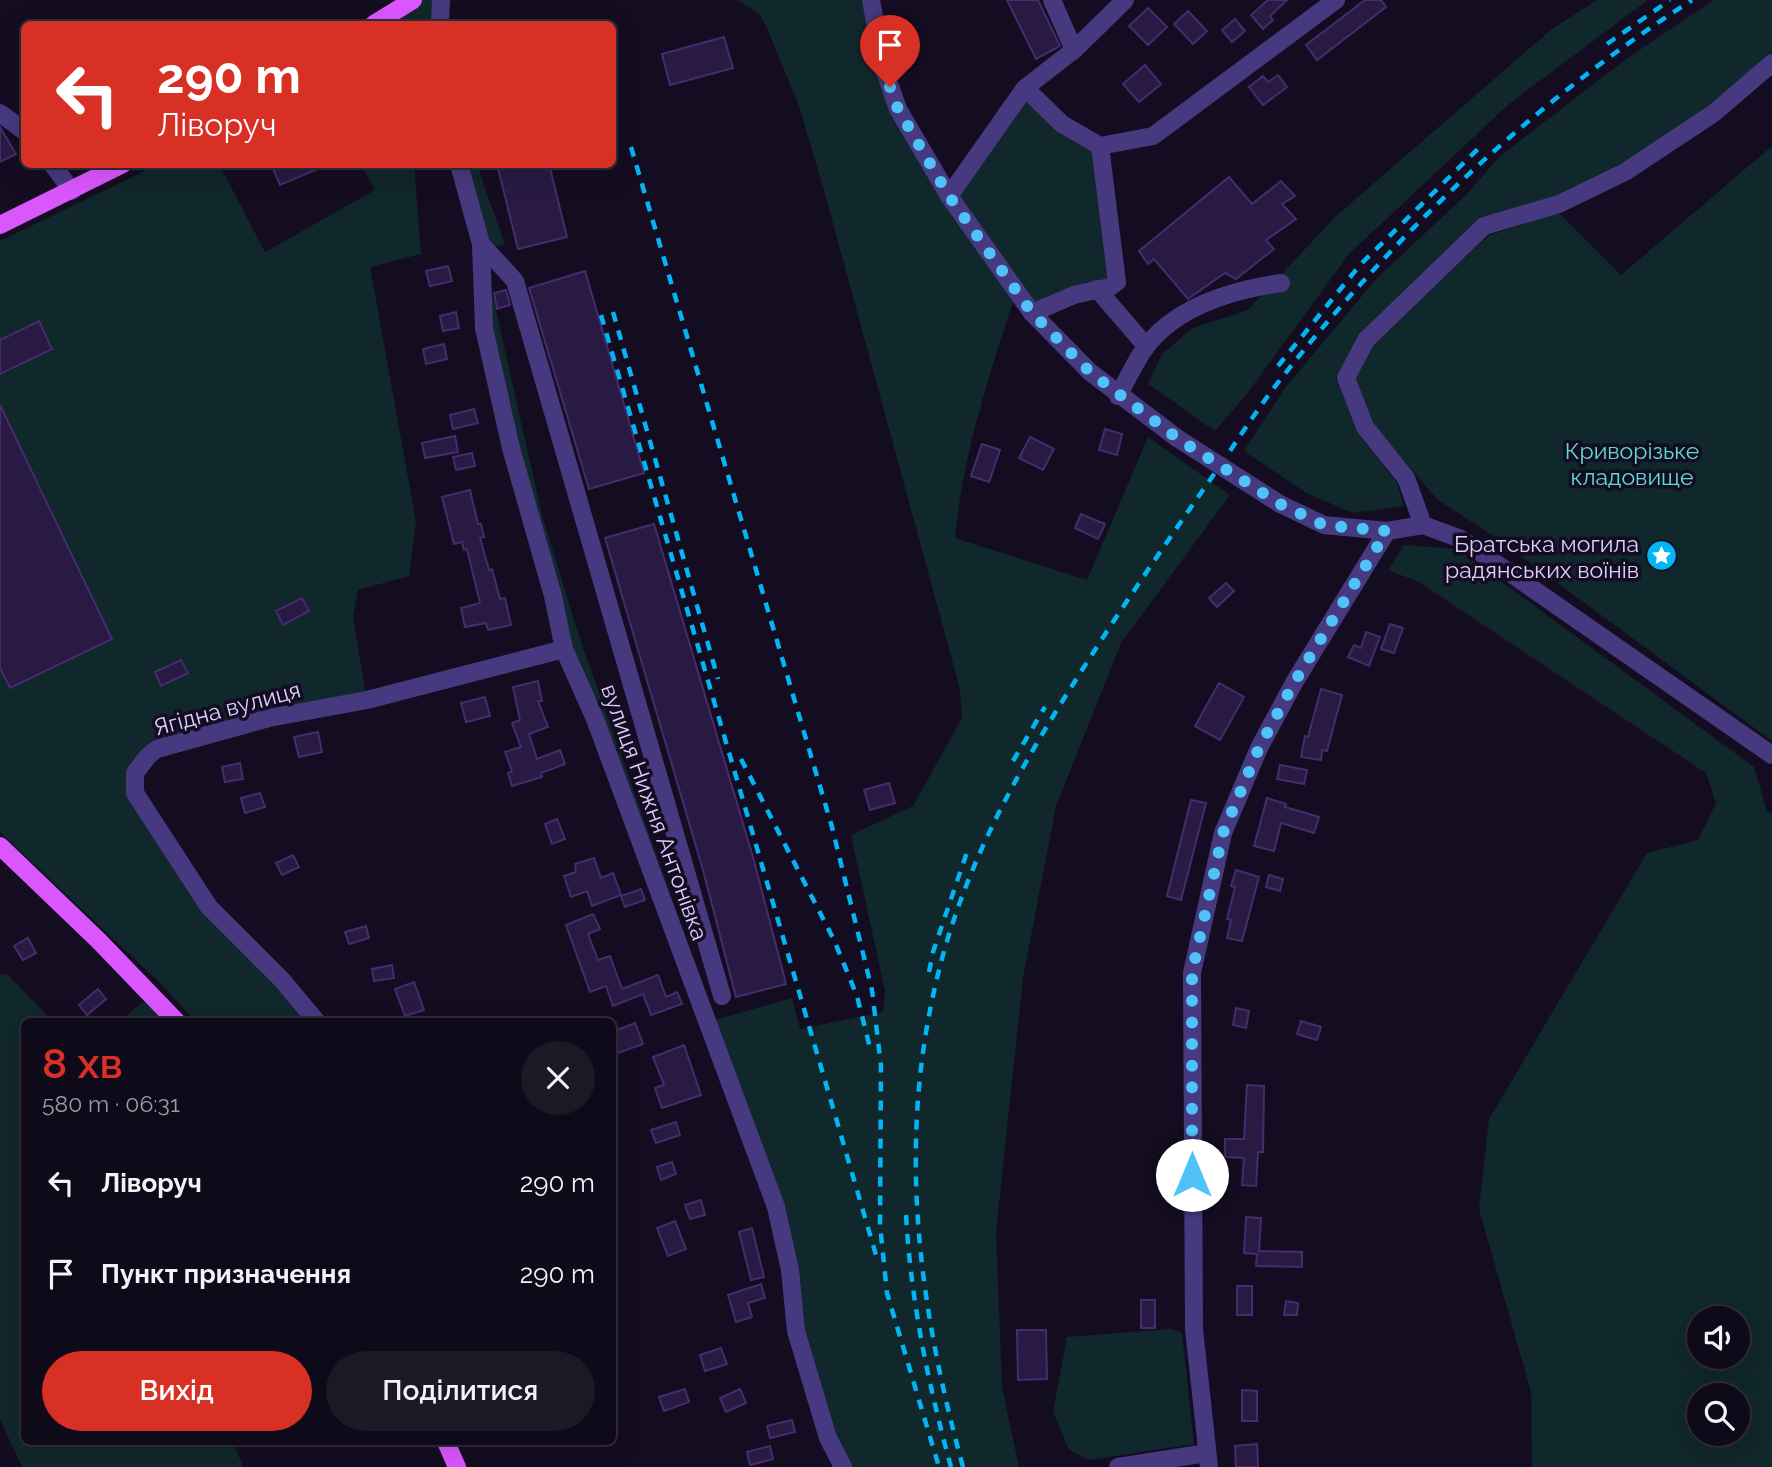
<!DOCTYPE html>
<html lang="uk">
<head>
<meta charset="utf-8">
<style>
  body { margin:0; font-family:Raleway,sans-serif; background:#1d1826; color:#f1f3f6; height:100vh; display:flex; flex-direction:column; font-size:26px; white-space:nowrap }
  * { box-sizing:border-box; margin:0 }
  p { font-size:23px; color:#9b9aa2 }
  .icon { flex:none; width:38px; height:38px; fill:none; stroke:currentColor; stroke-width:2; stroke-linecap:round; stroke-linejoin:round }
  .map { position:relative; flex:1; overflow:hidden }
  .sheet { position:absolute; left:21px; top:1018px; width:595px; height:427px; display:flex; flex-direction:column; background:#0f0a19; border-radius:10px; box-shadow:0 7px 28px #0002,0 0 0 2px #2f2b38 }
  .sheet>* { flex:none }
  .guide { position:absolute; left:21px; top:21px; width:595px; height:147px; border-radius:10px; box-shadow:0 7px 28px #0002,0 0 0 2px #2f2b38; background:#d93025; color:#fff; overflow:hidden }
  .controls { position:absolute; left:1687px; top:1306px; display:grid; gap:14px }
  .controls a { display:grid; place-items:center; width:63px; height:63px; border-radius:50%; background:#0f0a19; box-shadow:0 7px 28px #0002,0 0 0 2px #2f2b38; font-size:35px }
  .pin { position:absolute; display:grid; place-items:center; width:60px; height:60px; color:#fff; margin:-72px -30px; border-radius:50% 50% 50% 0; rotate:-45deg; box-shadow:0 0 7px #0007 }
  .pin .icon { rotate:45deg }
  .me { position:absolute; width:77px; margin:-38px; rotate:0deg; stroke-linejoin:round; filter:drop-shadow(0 0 5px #0008) }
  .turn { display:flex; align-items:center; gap:24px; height:147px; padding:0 21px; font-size:32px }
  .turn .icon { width:91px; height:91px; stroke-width:2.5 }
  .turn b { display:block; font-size:49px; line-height:60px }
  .round { display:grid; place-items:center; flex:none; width:74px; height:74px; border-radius:37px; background:#1d1826 }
  .summary { display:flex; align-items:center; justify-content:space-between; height:119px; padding:0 21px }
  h1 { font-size:42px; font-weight:600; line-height:52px; color:#d93025 }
  .primary-button { display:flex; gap:14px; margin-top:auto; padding:14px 21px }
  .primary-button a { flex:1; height:80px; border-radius:42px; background:#d93025; color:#fff; font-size:28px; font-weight:600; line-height:80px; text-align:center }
  .primary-button a+a { background:#1d1826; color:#f1f3f6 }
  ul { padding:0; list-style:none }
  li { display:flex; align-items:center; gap:21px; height:91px; padding:0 21px }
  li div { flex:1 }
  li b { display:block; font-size:26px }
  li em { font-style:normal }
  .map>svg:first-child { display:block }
</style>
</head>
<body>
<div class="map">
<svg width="1772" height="1467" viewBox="0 0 1772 1467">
  <rect width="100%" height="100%" fill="#140d21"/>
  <g fill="#10272b" fill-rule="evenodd">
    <path d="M413,0h28l-1,24h-40l-15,-7z"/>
    <path d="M738,0h133l12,66 66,130 76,-108 75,58 17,136 -85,31 -16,-21c-26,81 -53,161 -61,246l132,42 61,-143 82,58 -109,148 -65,163 -33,172 -27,254 6,155 17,80h-172l-15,-31 -31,-106 -5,-62 -225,-621 -82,-319 -1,-53 54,240 37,121 136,384 77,-22 8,31 83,-17 2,-21 -34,-156 62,-29 49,-88 -2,-29 -138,-506 -24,-80 -32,-77 -6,-11z"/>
    <path d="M1597,0h51l-139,104 -160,150 -103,141 -31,36 -67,-47 14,-30 31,-26 55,-18 88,-94 216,-187z"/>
    <path d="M1714,0h58v53l-62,55 -90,57 -63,34 -77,18 -120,117 -24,45 22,54 39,50 7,23 -51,7 -45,-19 -64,-43 41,-63 92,-110 90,-84 33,-38 129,-99z"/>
    <path d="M1772,146v595l-274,-202 -60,-39 -68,-78 -15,-42 17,-37 116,-107 70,-24 63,63z"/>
    <path d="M219,164l46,88 110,-62 -14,-25h53l7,89 -51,13 46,255 -7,54 -51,14 -5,26 13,79 -209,49 -27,50 181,228h-115l-35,-38 -161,-152v-591l157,-76z"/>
    <path d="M464,165h13l28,80 -9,1 -10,-5z"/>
    <path d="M1404,545l53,4 297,218 13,44 5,3v653h-240l-1,-75 -52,-183 10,-90 158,-266 51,-13 18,-37 -10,-30 -287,-191 -31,-12zM1699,1318h39v38h-39zM1699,1395h39v38h-39z"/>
    <path d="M7,974l47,48h-30v420h209l10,25h-221l-22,-48v-444z"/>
    <path d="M152,995l25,27h-59z"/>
    <path d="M1169,1329l13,3 12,112 -105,16 -20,-10 -16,-38 14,-75z"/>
  </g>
  <g fill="#281a42" stroke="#442c6d" stroke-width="2">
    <path d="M1007,0h31l22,46 -24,13z"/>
    <path d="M1268,0h19l-17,16 3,4 -10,9 -12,-14z"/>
    <path d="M1365,0h16l5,7 -69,53 -11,-15z"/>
    <path d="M1148,8l19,19 -19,18 -19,-19z"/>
    <path d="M1188,11l19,20 -14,13 -19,-20z"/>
    <path d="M1235,19l10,12 -13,11 -10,-12z"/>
    <path d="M724,37l9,31 -63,17 -8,-31z"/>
    <path d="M1145,65l16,19 -22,18 -16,-18z"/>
    <path d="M1278,75l9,12 -24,18 -14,-18 14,-11 5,6z"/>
    <path d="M0,127l16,27 -16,8z"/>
    <path d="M271,164h58l-49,21z"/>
    <path d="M497,164h52l18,73 -49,12z"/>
    <path d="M1229,177l23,27 29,-23 14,15 -13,8 14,15 -30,21 8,9 -38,30 -11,-6 -37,26 -34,-40 -6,5 -9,-13z"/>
    <path d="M448,266l4,15 -22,5 -4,-15z"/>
    <path d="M585,271l59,202 -55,16 -60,-201z"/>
    <path d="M506,290l4,15 -13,4 -3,-16z"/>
    <path d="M456,312l3,16 -16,3 -3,-15z"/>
    <path d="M39,321l13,28 -52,25v-34z"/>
    <path d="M444,344l3,15 -21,5 -3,-15z"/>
    <path d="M0,405l112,234 -102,49 -10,-20z"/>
    <path d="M474,409l4,14 -25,6 -3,-14z"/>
    <path d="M1105,429l17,5 -5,21 -18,-5z"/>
    <path d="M455,436l3,16 -33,6 -3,-15z"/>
    <path d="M1030,437l24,12 -11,21 -24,-12z"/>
    <path d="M982,444l18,6 -11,32 -18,-6z"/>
    <path d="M472,453l3,13 -19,4 -3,-13z"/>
    <path d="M470,490l8,34h3l3,13 -4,1 9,32 3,-1 8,30 5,-1 6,27 -23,5 -2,-7 -21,4 -4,-19 19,-5 -13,-54 -3,1 -2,-8 -8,2 -12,-47z"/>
    <path d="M1081,514l24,10 -7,15 -23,-11z"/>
    <path d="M654,524l99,333 33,127 -50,13 -33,-127 -98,-332z"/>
    <path d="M1226,583l8,8 -17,16 -8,-9z"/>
    <path d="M302,598l7,13 -26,14 -7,-14z"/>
    <path d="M1390,624l13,4 -9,25 -13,-4z"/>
    <path d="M1366,632l14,5 -11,29 -21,-9 6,-12 7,3z"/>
    <path d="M181,660l7,13 -27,13 -6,-14z"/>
    <path d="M538,681l4,20h-4l10,26 -19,7 8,25 23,-9 5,14 -24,9 1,4 -30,9 -4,-13 4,-2 -7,-19 16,-5 -9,-24 8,-3 -7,-33z"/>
    <path d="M1219,683l25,14 -24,43 -25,-14z"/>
    <path d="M1321,689l21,6 -15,56 -5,-1 -1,10 -20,-3 4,-21 3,1z"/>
    <path d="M485,697l5,19 -24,6 -5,-19z"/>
    <path d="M318,732l4,20 -23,5 -5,-20z"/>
    <path d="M240,763l3,16 -18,3 -3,-15z"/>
    <path d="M1280,765l27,5 -3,14 -27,-5z"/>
    <path d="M889,783l6,20 -25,7 -6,-20z"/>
    <path d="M260,793l5,14 -20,6 -4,-15z"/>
    <path d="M1267,798l19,6 -1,3 34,10 -5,16 -33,-10 -7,28 -20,-5z"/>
    <path d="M1191,800l15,3 -25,97 -14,-4z"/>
    <path d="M557,819l8,20 -13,5 -7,-20z"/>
    <path d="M293,855l6,12 -17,8 -6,-12z"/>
    <path d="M594,858l7,20 12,-5 8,22 -29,11 -5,-15 -16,6 -7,-21 12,-4 -1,-8z"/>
    <path d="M1236,870l23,7 -17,64 -15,-3 4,-18 -4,-1 8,-32 -4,-1z"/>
    <path d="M1269,875l14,4 -3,12 -14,-4z"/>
    <path d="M641,889l4,11 -20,7 -4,-11z"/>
    <path d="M593,914l7,15 -12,5 10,26 12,-4 12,33 36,-14 8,22 11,-5 5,12 -31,11 -8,-21 -30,12 -7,-20 -16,6 -24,-67z"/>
    <path d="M366,926l3,12 -20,6 -4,-12z"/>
    <path d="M28,938l8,15 -13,7 -9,-14z"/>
    <path d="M392,965l2,13 -20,3 -2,-12z"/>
    <path d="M414,982l10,28 -19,6 -10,-27z"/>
    <path d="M98,989l8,10 -19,16 -8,-10z"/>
    <path d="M1236,1008l13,3 -3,17 -13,-3z"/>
    <path d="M1301,1021l20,6 -4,13 -20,-6z"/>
    <path d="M635,1023l8,21 -31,11v-23z"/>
    <path d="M684,1045l17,50 -39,13 -7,-20 9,-3 -11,-28z"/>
    <path d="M1247,1085l17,1 -1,66h-5l-2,34 -14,-1 2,-27 -19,-1v-18h19z"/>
    <path d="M676,1122l4,13 -24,8 -5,-13z"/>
    <path d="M672,1162l4,12 -15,6 -4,-13z"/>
    <path d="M701,1200l4,15 -15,4 -5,-14z"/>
    <path d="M1246,1217l15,1 -2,33 43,1v15l-46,-1 1,-12 -13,-1z"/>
    <path d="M675,1221l11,28 -18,7 -11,-28z"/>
    <path d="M752,1228l12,49 -13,3 -12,-48z"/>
    <path d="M761,1284l4,14 -17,5 4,14 -16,5 -8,-27z"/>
    <rect x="1237" y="1286" width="15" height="29"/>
    <rect x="1141" y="1300" width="14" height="28"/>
    <path d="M1286,1301l12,2 -1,12h-13z"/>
    <path d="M1017,1330h29l1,49 -29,1z"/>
    <path d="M721,1348l6,16 -22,7 -5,-16z"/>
    <path d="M685,1389l4,13 -25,9 -5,-14z"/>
    <path d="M740,1389l6,14 -20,9 -6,-14z"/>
    <path d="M1242,1390l15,1v30h-15z"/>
    <path d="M792,1420l3,12 -25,6 -3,-12z"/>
    <path d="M1257,1444l1,23h-22l-1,-21z"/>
    <path d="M770,1446l3,13 -23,6 -3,-13z"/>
  </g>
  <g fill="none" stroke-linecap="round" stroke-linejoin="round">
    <g stroke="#47397f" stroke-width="18">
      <path d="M871,0l12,66 15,43 51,87 83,117 58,59 87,66"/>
      <path d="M440,24l1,-24"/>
      <path d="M1074,50l51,-50"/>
      <path d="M1025,88l37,36 38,22 53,-10 183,-136"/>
      <path d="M0,113l24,18"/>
      <path d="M52,164l20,27"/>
      <path d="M459,164l22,80 3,84 27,120 42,148 11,53 31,70 181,488 14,63 6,61 32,107 15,29"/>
      <path d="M949,196l76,-108 49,-38 -22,-50"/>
      <path d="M481,244l34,37 207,715"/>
      <path d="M1097,289l49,57"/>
      <path d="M1032,313l42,-18 36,-8 7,-5 -17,-136"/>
      <path d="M1118,396c9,-16 17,-34 27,-48 31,-42 88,-58 136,-65"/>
      <path d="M1280,504l44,21 63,6 36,-6 38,14 311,216"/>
      <path d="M1423,525l-17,-47 -41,-51 -19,-49 20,-38 118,-114 75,-22 66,-32 89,-59 58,-50"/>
      <path d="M317,1022l-35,-42 -73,-73 -74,-114v-20l13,-17 9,-7 112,-31 98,-18 197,-51"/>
      <path d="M1118,1467l89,-14"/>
      <path d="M1209,1467l-15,-138 -2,-356 31,-140 36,-85 36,-67 92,-150"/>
    </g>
    <g stroke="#da56fd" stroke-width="18">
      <path d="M374,24l39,-24"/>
      <path d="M0,225l123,-61"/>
      <path d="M0,846l99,95 78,81"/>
      <path d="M446,1442l11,25"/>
    </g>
    <g stroke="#03b5f5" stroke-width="4.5" stroke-dasharray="10 9" stroke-linecap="butt">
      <path d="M1607,44l63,-44"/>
      <path d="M631,147l201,680 40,163 9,76 -1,159 7,68 52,174"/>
      <path d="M613,312l105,367"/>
      <path d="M601,315l275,940"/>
      <path d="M1278,366l82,-101 124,-122"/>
      <path d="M741,759l93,181 23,56 13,52"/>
      <path d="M1013,761l32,-54"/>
      <path d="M929,972l4,-20 34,-100"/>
      <path d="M906,1215c5,87 22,168 45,252"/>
      <path d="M963,1467c-47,-171 -68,-338 -20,-512 35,-126 102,-228 172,-336 34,-51 69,-102 104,-152 20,-29 39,-59 61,-87 116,-148 254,-278 412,-380"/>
    </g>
    <path stroke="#47397f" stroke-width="18" d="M1177,438l103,66"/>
  </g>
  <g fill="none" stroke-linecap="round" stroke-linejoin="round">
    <path stroke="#4fc3f7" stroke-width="12" stroke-dasharray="0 21.6" d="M890,87l8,22 51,87 83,117 58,59 87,66 103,66 44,21 63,6 -92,150 -36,67 -36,85 -31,140v202"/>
  </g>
  <defs>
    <symbol id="sight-disc" viewBox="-11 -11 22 22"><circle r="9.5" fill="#03b5f5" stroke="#140d21"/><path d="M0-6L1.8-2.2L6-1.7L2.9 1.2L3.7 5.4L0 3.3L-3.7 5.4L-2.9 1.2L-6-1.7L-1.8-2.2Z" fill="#fff"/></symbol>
  </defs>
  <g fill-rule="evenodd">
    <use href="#sight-disc" x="1644" y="538" width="35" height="35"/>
  </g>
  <g text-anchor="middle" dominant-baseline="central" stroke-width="7" stroke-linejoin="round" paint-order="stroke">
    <g font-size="23" fill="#5bddd2" stroke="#140d21">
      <text x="1632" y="450">Криворізьке<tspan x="1632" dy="26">кладовище</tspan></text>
    </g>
    <g font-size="23" fill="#dbcefe" stroke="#140d21" text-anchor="end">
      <text x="1639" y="543">Братська могила<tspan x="1639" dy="26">радянських воїнів</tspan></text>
    </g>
    <g font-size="23" fill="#dbcefe" stroke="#140d21">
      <text transform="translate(227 708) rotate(-15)">Ягідна вулиця</text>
      <text transform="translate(655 812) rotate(70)">вулиця Нижня Антонівка</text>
    </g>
  </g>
</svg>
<div class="controls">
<a><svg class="icon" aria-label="sound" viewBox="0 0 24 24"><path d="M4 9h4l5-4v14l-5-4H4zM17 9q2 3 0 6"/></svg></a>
<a><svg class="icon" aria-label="search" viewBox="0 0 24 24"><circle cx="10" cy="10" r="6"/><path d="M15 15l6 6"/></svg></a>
</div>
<div class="pin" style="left:890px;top:87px;background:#d93025"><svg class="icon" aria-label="arrive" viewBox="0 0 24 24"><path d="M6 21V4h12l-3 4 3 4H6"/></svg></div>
<svg class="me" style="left:1192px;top:1175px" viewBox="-20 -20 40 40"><circle r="19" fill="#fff"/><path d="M0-13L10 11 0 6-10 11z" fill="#4fc3f7"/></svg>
<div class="guide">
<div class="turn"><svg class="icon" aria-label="left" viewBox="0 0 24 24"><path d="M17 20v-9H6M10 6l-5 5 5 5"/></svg><div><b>290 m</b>Ліворуч</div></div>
</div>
<section class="sheet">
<div class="summary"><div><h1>8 хв</h1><p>580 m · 06:31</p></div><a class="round"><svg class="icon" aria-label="close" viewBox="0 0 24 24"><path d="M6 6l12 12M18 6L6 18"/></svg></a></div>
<ul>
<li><svg class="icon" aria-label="left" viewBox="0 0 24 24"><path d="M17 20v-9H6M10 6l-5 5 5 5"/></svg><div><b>Ліворуч</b></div><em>290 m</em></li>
<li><svg class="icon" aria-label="arrive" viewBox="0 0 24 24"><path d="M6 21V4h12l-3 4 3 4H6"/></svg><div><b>Пункт призначення</b></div><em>290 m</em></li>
</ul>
<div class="primary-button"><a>Вихід</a><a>Поділитися</a></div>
</section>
</div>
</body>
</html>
